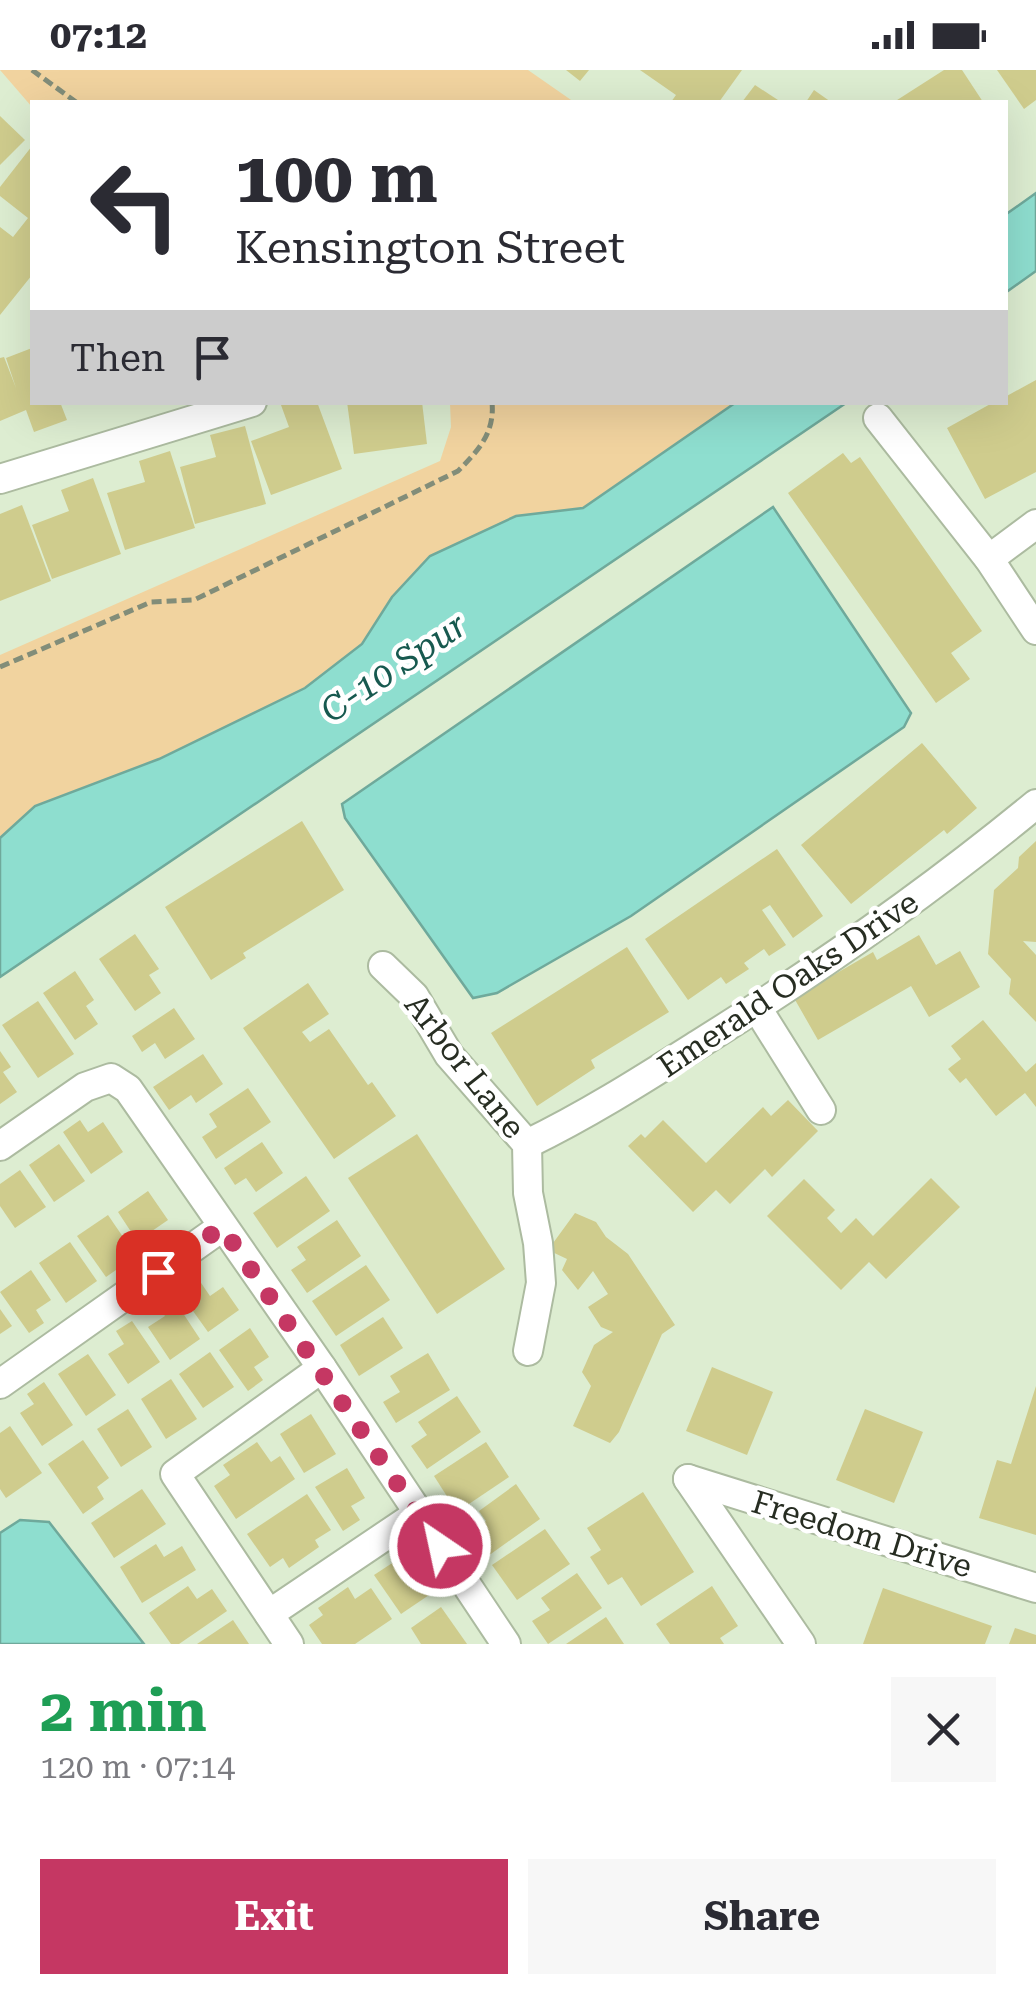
<!DOCTYPE html>
<html lang="en">
<head>
<meta charset="utf-8">
<style>
  body { margin:0; font-family:"Roboto Serif",serif; background:#f7f7f7; color:#2b2b33; height:100vh; display:flex; flex-direction:column; font-size:38px; white-space:nowrap }
  * { box-sizing:border-box; margin:0 }
  p { font-size:32px; color:#7c7c81 }
  .icon { flex:none; width:55px; height:55px; fill:none; stroke:currentColor; stroke-width:2; stroke-linecap:round; stroke-linejoin:round }
  .map { position:relative; height:1574px; overflow:hidden }
  .panel { display:flex; flex-direction:column; background:#fff; flex:1 }
  .panel>* { flex:none }
  .hud { position:absolute; left:30px; top:30px; width:978px; height:305px; border-radius:0px; box-shadow:0 10px 40px #0002; background:#fff; color:#2b2b33; overflow:hidden }
  .pin { position:absolute; display:grid; place-items:center; width:85px; height:85px; color:#fff; margin:-42px; border-radius:20px; box-shadow:0 5px 15px #0006 }
  .me { position:absolute; width:110px; margin:-55px; rotate:326deg; stroke-linejoin:round; filter:drop-shadow(0 0 8px #0008) }
  .turn { display:flex; align-items:center; gap:35px; height:210px; padding:0 40px; font-size:45px }
  .turn .icon { width:130px; height:130px; stroke-width:2.5 }
  .turn b { display:block; font-size:70px; line-height:85px }
  .then { display:flex; align-items:center; height:95px; padding:0 40px; background:#0003; gap:20px; font-size:38px }
  .round { display:grid; place-items:center; flex:none; width:105px; height:105px; border-radius:0px; background:#f7f7f7 }
  .overview { display:flex; align-items:center; justify-content:space-between; height:170px; padding:0 40px }
  h1 { font-size:60px; font-weight:700; line-height:75px; color:#1e9e55 }
  .button { display:flex; gap:20px; margin-top:auto; padding:20px 40px }
  .button a { flex:1; height:115px; border-radius:0px; background:#c53763; color:#fff; font-size:40px; font-weight:700; line-height:115px; text-align:center }
  .button a+a { background:#f7f7f7; color:#2b2b33 }
  .status { display:flex; justify-content:space-between; align-items:center; height:70px; padding:0 50px; background:#fff; direction:ltr }
  .status svg { height:28px; fill:currentColor }
  .map>svg:first-child { display:block }
</style>
</head>
<body>
<div class="status"><b>07:12</b><svg viewBox="0 0 49 12"><path d="M0 12V9h3v3zM5 12V6h3v6zM10 12V3h3v9zM15 12V0h3v12zM26 1h20v11H26zM47 4h2v5h-2z"/></svg></div>
<div class="map">
<svg width="1036" height="1574" viewBox="0 0 1036 1574">
  <rect width="100%" height="100%" fill="#ddedd1"/>
  <g fill="#f1d39f">
    <path d="M0,0h528l46,32h-542v5z"/>
    <path d="M450,333h285l-152,106 -67,7 -124,81 -30,47 -57,44 -146,71 -124,47 -35,32v-183l440,-194 11,-34z"/>
  </g>
  <g fill="#8edecf" stroke="#6fa99b" stroke-width="2.5">
    <path d="M1036,123v78l-31,22v-78z"/>
    <path d="M735,333h111l-846,574v-139l35,-32 124,-47 146,-71 57,-44 30,-47 38,-41 86,-40 67,-8z"/>
    <path d="M773,437l138,206 -7,14 -273,189 -134,77 -24,5 -128,-180 -3,-14z"/>
    <path d="M20,1450l29,2 95,122h-144v-111z"/>
  </g>
  <g fill="#cfcc8d">
    <path d="M566,0h23l-9,11z"/>
    <path d="M640,0h102l-23,32h-48l5,-7z"/>
    <path d="M944,0h18l21,32h-89z"/>
    <path d="M997,0h39v30l-12,9z"/>
    <path d="M755,15l26,17h-39z"/>
    <path d="M814,20l17,12h-25z"/>
    <path d="M0,46l25,24 -25,25z"/>
    <path d="M32,76v129l-32,40v-88l13,10 15,-19 -28,-22v-9z"/>
    <path d="M32,278v54h28l7,18 -33,12 -8,-22 -26,11v-63l4,-1 12,31 -10,-30z"/>
    <path d="M1036,310v92l-51,27 -38,-71 47,-26h11v-5z"/>
    <path d="M288,332h29l25,67 -71,26 -20,-54 38,-14 -8,-22z"/>
    <path d="M347,332h75l5,42 -73,10z"/>
    <path d="M245,356l21,78 -71,20 -15,-57 36,-10 -6,-22z"/>
    <path d="M170,381l25,77 -70,22 -18,-57 38,-11 -6,-21z"/>
    <path d="M843,383l8,10 9,-6 122,174 -31,22 19,26 -34,24 -148,-210z"/>
    <path d="M93,408l28,76 -69,25 -20,-54 37,-14 -8,-21z"/>
    <path d="M22,435l29,76 -51,20v-87z"/>
    <path d="M922,673l55,65 -30,26 -3,-4 -93,74 -50,-59z"/>
    <path d="M302,751l42,69 -101,63 3,5 -35,22 -46,-73z"/>
    <path d="M1036,771v101l-13,-1 13,14v67l-27,-28 2,-15 -23,-25 6,-64 24,-22 1,-11z"/>
    <path d="M777,779l46,67 -30,22 -23,-33 -8,5 24,35 -17,11 -5,-7 -20,14 5,6 -23,15 -5,-7 -33,23 -43,-61z"/>
    <path d="M135,864l24,35 -10,6 12,18 -26,18 -36,-52z"/>
    <path d="M919,865l17,30 24,-14 20,36 -51,30 -18,-31 -93,54 -24,-42 79,-46 4,8z"/>
    <path d="M627,877l42,65 -78,48 4,8 -58,38 -46,-73z"/>
    <path d="M75,901l19,29 -8,6 12,18 -23,16 -32,-47z"/>
    <path d="M308,913l21,31 -27,18 8,10 19,-13 39,56 4,-3 24,34 -62,43 -91,-131z"/>
    <path d="M38,931l36,53 -36,24 -36,-53z"/>
    <path d="M174,938l21,31 -30,20 -10,-16 -13,9 -10,-16z"/>
    <path d="M983,950l43,52 10,-9v44l-11,-14 -29,23 -30,-38 -6,5 -12,-14 13,-10 -10,-13z"/>
    <path d="M0,981l11,16 -8,5 14,20 -17,12z"/>
    <path d="M203,984l20,30 -27,19 -5,-8 -22,15 -16,-23z"/>
    <path d="M248,1018l23,34 -55,37 -14,-22 15,-10 -8,-13z"/>
    <path d="M788,1030l30,31 -46,46 -7,-8 -35,35 -14,-14 -23,22 -65,-66 13,-12 4,4 18,-18 43,43 57,-56 8,9z"/>
    <path d="M80,1050l8,12 15,-10 20,30 -32,22 -28,-42z"/>
    <path d="M417,1064l88,135 -68,45 -89,-136z"/>
    <path d="M262,1072l21,31 -27,19 -10,-14 -11,7 -11,-17z"/>
    <path d="M59,1074l26,37 -31,21 -25,-37z"/>
    <path d="M20,1100l26,37 -31,21 -15,-22v-22z"/>
    <path d="M306,1106l24,35 -53,37 -24,-35z"/>
    <path d="M931,1108l29,29 -74,72 -17,-17 -28,28 -74,-74 37,-37 31,31 -8,8 14,15 15,-15 17,18z"/>
    <path d="M148,1121l20,29 -16,11 9,12 -16,10 -27,-41z"/>
    <path d="M575,1143l21,9 10,15 22,17 47,71 -13,9 -43,98 -9,11 -37,-17 18,-40 -9,-14 12,-27 19,-13 -12,-5 -13,-20 20,-13 -15,-23 -15,19 -16,-20 5,-11 -19,-9z"/>
    <path d="M108,1145l28,41 -30,21 -29,-41z"/>
    <path d="M337,1150l24,36 -54,37 -16,-23 15,-10 -9,-13z"/>
    <path d="M70,1172l27,39 -31,22 -27,-40z"/>
    <path d="M366,1195l24,35 -54,36 -24,-35z"/>
    <path d="M31,1200l20,30 -15,10 8,13 -15,10 -29,-41z"/>
    <path d="M197,1207l13,19 13,-9 16,23 -31,22 -30,-42z"/>
    <path d="M171,1225l29,44 -30,21 -22,-33 17,-11 -8,-12z"/>
    <path d="M0,1239l12,17 -12,8z"/>
    <path d="M383,1247l20,31 -44,28 -19,-31z"/>
    <path d="M132,1251l28,41 -32,22 -20,-30 16,-10 -8,-13z"/>
    <path d="M250,1258l19,29 -15,10 9,13 -15,11 -29,-41z"/>
    <path d="M210,1282l24,35 -31,21 -24,-34z"/>
    <path d="M428,1283l22,37 -54,33 -13,-21 17,-10 -10,-16z"/>
    <path d="M88,1284l28,41 -30,21 -28,-42z"/>
    <path d="M712,1297l61,25 -26,63 -61,-24z"/>
    <path d="M171,1309l26,40 -31,20 -25,-40z"/>
    <path d="M44,1312l29,43 -31,21 -22,-33 14,-9 -7,-10z"/>
    <path d="M1036,1316v149l-57,-17 18,-58 14,4z"/>
    <path d="M457,1326l24,36 -54,37 -16,-23 16,-11 -9,-13z"/>
    <path d="M128,1339l24,38 -31,20 -24,-38z"/>
    <path d="M865,1339l58,23 -29,71 -58,-23z"/>
    <path d="M311,1344l25,40 -32,19 -24,-39z"/>
    <path d="M10,1356l32,47 -36,25 -6,-9v-56z"/>
    <path d="M83,1370l26,38 -12,9 7,12 -21,15 -35,-50z"/>
    <path d="M257,1372l14,20 9,-6 15,23 -59,40 -22,-33 16,-11 -7,-10z"/>
    <path d="M486,1372l23,35 -52,35 -23,-36z"/>
    <path d="M347,1398l18,30 -14,8 9,14 -17,11 -28,-44z"/>
    <path d="M516,1414l24,35 -52,37 -17,-25 15,-10 -7,-10z"/>
    <path d="M142,1419l24,35 -52,34 -23,-35z"/>
    <path d="M643,1422l51,80 -53,34 -19,-29 -14,8 -18,-28 11,-7 -14,-22z"/>
    <path d="M307,1424l24,36 -16,10 4,7 -30,21 -6,-10 -13,9 -23,-33z"/>
    <path d="M545,1459l25,35 -53,36 -25,-35z"/>
    <path d="M156,1474l8,13 18,-11 14,24 -54,33 -22,-36z"/>
    <path d="M406,1484l26,39 -31,21 -27,-39z"/>
    <path d="M577,1503l25,35 -54,36 -16,-23 18,-11 -9,-12z"/>
    <path d="M188,1516l9,13 15,-10 15,22 -48,33h-8l-22,-31z"/>
    <path d="M712,1516l26,40 -18,12 4,6h-54l-14,-20z"/>
    <path d="M348,1517l7,12 16,-11 21,31 -37,25h-33l-13,-19 14,-10 -5,-7z"/>
    <path d="M883,1518l109,38 -7,18h-122z"/>
    <path d="M441,1537l26,37h-46l-10,-16z"/>
    <path d="M606,1547l18,27h-58z"/>
    <path d="M233,1550l16,24h-52z"/>
    <path d="M1015,1558l21,7v9h-27z"/>
  </g>
  <g fill="none" stroke-linecap="round" stroke-linejoin="round">
    <defs>
      <g id="street">
        <path d="M878,348l111,141 47,71"/>
        <path d="M0,409l252,-77"/>
        <path d="M989,489l47,-35"/>
        <path d="M383,896l31,30 35,59 78,89 1,49 10,50 3,40 -13,68"/>
        <path d="M757,938l64,102"/>
        <path d="M527,1074c60,-29 115,-64 172,-100 117,-73 230,-152 337,-240"/>
        <path d="M0,1076l85,-59 26,-9 17,11 194,279 184,276"/>
        <path d="M0,1314l222,-157"/>
        <path d="M688,1409l348,109"/>
        <path d="M688,1409l113,165"/>
        <path d="M269,1544l150,-101"/>
        <path d="M289,1574l-114,-170 147,-106"/>
      </g>
    </defs>
    <use href="#street" stroke="#acbba0" stroke-width="32"/>
    <g stroke="#828d79" stroke-width="5" stroke-dasharray="10 5" stroke-linecap="butt">
      <path d="M32,0l44,32"/>
      <path d="M0,597l151,-65 43,-2 264,-129c20,-20 37,-38 34,-69"/>
    </g>
    <use href="#street" stroke="#fff" stroke-width="28"/>
  </g>
  <g fill="none" stroke-linecap="round" stroke-linejoin="round">
    <path stroke="#c53763" stroke-width="18" stroke-dasharray="0 32.4" d="M158,1202l64,-45 218,319"/>
  </g>
  <g text-anchor="middle" dominant-baseline="central" stroke-width="9" stroke-linejoin="round" paint-order="stroke">
    <g font-size="32" fill="#272d22" stroke="#fff">
      <text transform="translate(788 914) rotate(-34)">Emerald Oaks Drive</text>
      <text transform="translate(465 996) rotate(52)">Arbor Lane</text>
      <text transform="translate(862 1464) rotate(17)">Freedom Drive</text>
    </g>
    <g font-size="35" font-style="italic" fill="#17594f" stroke="#fff">
      <text transform="translate(394 598) rotate(-34)">C-10 Spur</text>
    </g>
  </g>
</svg>
<div class="pin" style="left:158px;top:1202px;background:#d93025"><svg class="icon" aria-label="arrive" viewBox="0 0 24 24"><path d="M6 21V4h12l-3 4 3 4H6"/></svg></div>
<svg class="me" style="left:440px;top:1476px" viewBox="-20 -20 40 40"><circle r="17" fill="#c53763" stroke="#fff" stroke-width="3"/><path d="M0-11L8 9 0 5-8 9z" fill="#fff"/></svg>
<div class="hud">
<div class="turn"><svg class="icon" aria-label="left" viewBox="0 0 24 24"><path d="M17 20v-9H6M10 6l-5 5 5 5"/></svg><div><b>100 m</b>Kensington Street</div></div>
<div class="then">Then<svg class="icon" aria-label="arrive" viewBox="0 0 24 24"><path d="M6 21V4h12l-3 4 3 4H6"/></svg></div>
</div>
</div>
<section class="panel">
<div class="overview"><div><h1>2 min</h1><p>120 m · 07:14</p></div><a class="round"><svg class="icon" aria-label="close" viewBox="0 0 24 24"><path d="M6 6l12 12M18 6L6 18"/></svg></a></div>
<div class="button"><a>Exit</a><a>Share</a></div>
</section>
</body>
</html>
